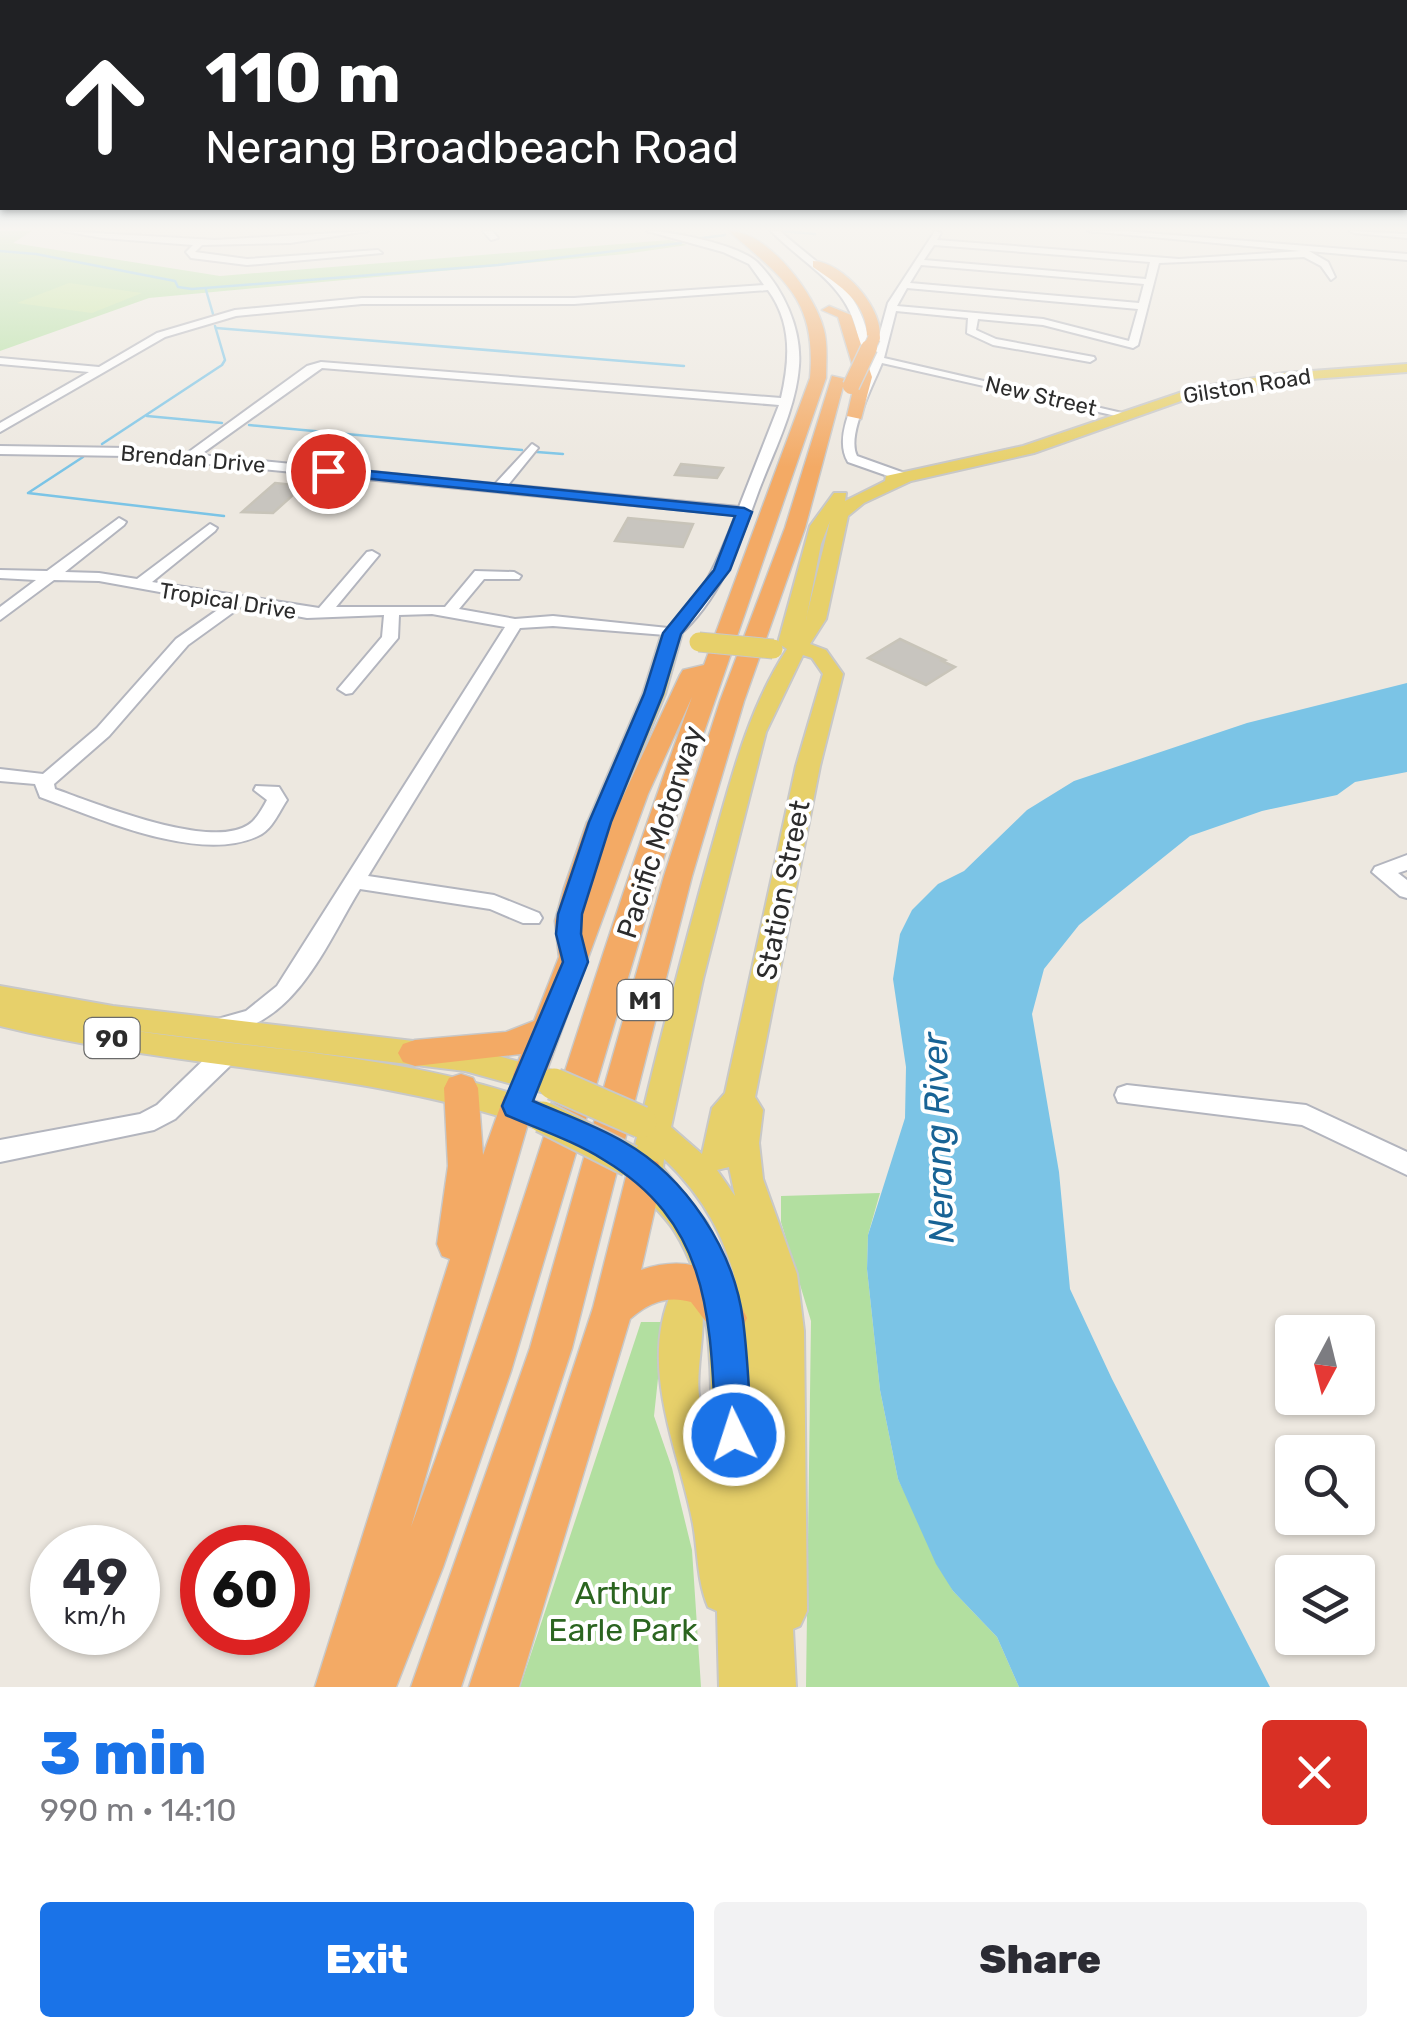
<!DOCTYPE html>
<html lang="en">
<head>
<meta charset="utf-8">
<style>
  body { margin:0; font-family:Rubik,sans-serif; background:#f2f2f3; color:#2b2b33; height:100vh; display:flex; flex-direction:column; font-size:38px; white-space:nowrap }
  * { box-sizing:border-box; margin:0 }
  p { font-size:32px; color:#7c7c81 }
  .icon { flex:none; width:55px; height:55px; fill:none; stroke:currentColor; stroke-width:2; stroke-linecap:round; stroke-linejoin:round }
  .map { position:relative; height:1687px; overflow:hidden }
  .details { display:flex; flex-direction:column; background:#fff; flex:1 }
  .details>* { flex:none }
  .banner { position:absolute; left:0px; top:0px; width:1408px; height:210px; box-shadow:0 2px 8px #0004; background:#202124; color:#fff; overflow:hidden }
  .needle { width:65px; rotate:187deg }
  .tools { position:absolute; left:1275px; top:1315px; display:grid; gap:20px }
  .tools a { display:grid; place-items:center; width:100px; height:100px; border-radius:10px; background:#fff; box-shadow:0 2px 8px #0004; font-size:50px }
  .speed { position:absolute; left:30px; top:1525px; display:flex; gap:20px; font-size:50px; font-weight:700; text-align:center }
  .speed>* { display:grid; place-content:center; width:130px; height:130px; border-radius:50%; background:#fff; box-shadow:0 2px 8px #0004; line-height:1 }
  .speed small { font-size:25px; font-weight:400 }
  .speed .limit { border:15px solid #d22; background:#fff; color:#111 }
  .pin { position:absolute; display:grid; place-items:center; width:85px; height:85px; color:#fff; margin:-42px; border:5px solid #fff; border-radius:50%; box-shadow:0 2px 10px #0007 }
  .me { position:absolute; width:110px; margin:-55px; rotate:356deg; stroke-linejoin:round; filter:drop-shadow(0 0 8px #0008) }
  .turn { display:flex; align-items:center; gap:35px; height:210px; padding:0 40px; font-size:45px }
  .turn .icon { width:130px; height:130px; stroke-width:2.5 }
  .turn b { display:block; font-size:70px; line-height:85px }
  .round { display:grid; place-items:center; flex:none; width:105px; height:105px; border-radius:10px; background:#f2f2f3 }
  .summary { display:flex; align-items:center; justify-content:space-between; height:170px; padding:0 40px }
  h1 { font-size:60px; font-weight:800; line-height:75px; color:#1a73e8 }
  .action { display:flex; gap:20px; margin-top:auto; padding:20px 40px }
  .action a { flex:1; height:115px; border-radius:10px; background:#1a73e8; color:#fff; font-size:40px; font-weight:800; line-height:115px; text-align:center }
  .action a+a { background:#f2f2f3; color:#2b2b33 }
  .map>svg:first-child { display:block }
</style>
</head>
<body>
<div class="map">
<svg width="1407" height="1687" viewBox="0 0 1407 1687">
  <rect width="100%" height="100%" fill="#ede8e0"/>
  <g fill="#b2dfa0">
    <path d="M0,231h32l-19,12 207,33 449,-36 18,5 -62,9 -476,44 -149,53z"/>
    <path d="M880,1193l-12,42 -1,34 13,121 18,89 55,112 44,46 22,50h-213l5,-366 -30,-99v-26z"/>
    <path d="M641,1322h23l-10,94 18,52 20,82 9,137h-195l15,-3z"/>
  </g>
  <path fill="#c3e59d" d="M69,283l73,10 -50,20 -75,-10z"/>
  <path fill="#7bc4e6" d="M1407,683v89l-52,10 -18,13 -75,16 -72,25 -111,89 -35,44 -12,45 27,158 11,117 42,90 158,308h-251l-22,-50 -44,-46 -17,-27 -38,-85 -18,-89 -13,-121 1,-34 37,-117 1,-51 -13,-88 7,-45 12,-24 26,-26 26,-13 63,-61 47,-29 173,-58z"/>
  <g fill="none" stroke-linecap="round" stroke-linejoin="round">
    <g stroke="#7bc4e6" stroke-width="2.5">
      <path d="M782,231l33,3"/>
      <path d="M695,239l30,-4"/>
      <path d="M0,251l36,3 139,27 3,6 14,2 306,-24 183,-22"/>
      <path d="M206,290l7,24"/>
      <path d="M216,328l468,38"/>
      <path d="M147,416l75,7"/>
      <path d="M249,425l273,25"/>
      <path d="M102,444l120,-79 3,-5 -10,-34"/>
      <path d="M537,452l26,2"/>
      <path d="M83,457l-55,36 196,23"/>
    </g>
  </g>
  <g fill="#c8c5bf" stroke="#c8c4b9" stroke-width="2.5">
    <path d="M681,464l42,4 -6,10 -42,-3z"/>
    <path d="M275,483l28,3 -30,27 -31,-1z"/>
    <path d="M628,518l65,6 -10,23 -68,-6z"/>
    <path d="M900,639l45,21 -3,1 13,6 -29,18 -58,-27z"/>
  </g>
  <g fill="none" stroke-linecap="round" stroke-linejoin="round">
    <defs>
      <g id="minor">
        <path d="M62,231l153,9 153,-9 -78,12 -88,2 -7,7 52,7 131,-9 4,3 -135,12 -56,-7 -5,-6 7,-7 -90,-7z"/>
        <path d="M483,231h9l6,7 -7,2z"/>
        <path d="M647,231c25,0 92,14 110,31 26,26 45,67 42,104 -3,42 -25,85 -40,124 -19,52 -38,109 -81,146l-125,-10 -33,2 -152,248 126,19 45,18 3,5 -3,5h-16l-33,-14 -130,-20c-32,52 -60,125 -124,142 -9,3 -13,4 -22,1l-4,-6 4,-6 32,-9 31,-25 228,-359 -73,-13 -33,1 -1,23 -46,55 -6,1 -8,-5 44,-52 2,-22 -77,3 -65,-12 -54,39 -79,91 -55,48 1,5c42,15 155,61 193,36 9,-6 14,-16 19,-25l-13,-10 2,-4 23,1 8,13c-8,12 -15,30 -29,36 -59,28 -160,-18 -218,-39l-5,-13 -35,-3v-12l43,5 54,-46 79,-89 50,-35 -127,-23 -45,-1 -54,40v-13l36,-27 -36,-2v-8l47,1 72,-53 7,4 -2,3 -59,47 34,1 38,6 73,-55 7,4 -2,3 -63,51 167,26 48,-56 5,-1 7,4 -43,52h109l30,-36 39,1 7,4 -2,3h-35l-25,30 56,10 38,-3 115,12c35,-29 52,-72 68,-113l-609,-59 -127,-2v-8l127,2 59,6 121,-88 14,-4 460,36c9,-39 11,-75 -13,-108l-194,14h-212l-126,12 -71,21 -165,95v-9l89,-51 -89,-8v-6l99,9 58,-34 78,-23 127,-12h212l190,-13 -15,-21 -26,-12zM322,368l457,37 -40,102 -231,-22 30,-37 -6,-4 -37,40 -295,-29z"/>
        <path d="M771,231h9c42,38 85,58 90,120l4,3 14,-51 47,-72 6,2 -4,7 242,19 122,-8 -213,-20h35l284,23v6l-98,-9 19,11 7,15 -4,3 -10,-14 -17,-9 -145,6 -21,82 -5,3 -90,-23 -65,-6 -2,11 20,9 98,18 1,2 -5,3 -97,-17 -26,-12 1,-15 -72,-7 -12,47 247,57 -6,3 -243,-55c-9,23 -36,72 -25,93l53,19v6l-5,1 -57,-20c-17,-28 13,-73 24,-101l-12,-9c-5,-65 -48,-80 -89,-121zM934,245l216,17 -4,17 -222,-19zM921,265l223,19 -5,19 -229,-20zM907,288l231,21 -9,32 -86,-22 -146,-13z"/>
        <path d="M1350,231l57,3v4l-53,-5z"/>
        <path d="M1407,855v15l-9,3 9,7v18l-7,-2 -28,-24 3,-5z"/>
        <path d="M226,1045l9,2 3,7 -3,7 -60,58 -21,11 -154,32v-22l140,-26 17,-9 60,-58z"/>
        <path d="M1127,1085l179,20 101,47v23l-105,-50 -184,-23 -3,-7 3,-7z"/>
      </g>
      <g id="major">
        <path d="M1407,364v8l-123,9 -89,15 -161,57 -123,28 -47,22 -16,13 -22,103 -16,25 16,6 17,24 -23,92 -65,331 8,13 -4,33 4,36 34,95 7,57 3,280 -7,15 -7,3 3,58h-77l-2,-76 -9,-4c-11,-26 -10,-55 -15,-83 -14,-75 -55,-156 -21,-233l13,-5 13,5c12,27 -3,74 1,105 2,16 9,32 13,48 -2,-75 3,-147 -37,-212 -15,-24 -42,-42 -54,-66l4,-10 8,-3 4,-16 -10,-13 5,-9 11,-4c21,-88 44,-174 68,-261 20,-70 36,-139 76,-201l-9,-6 32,-117 24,-33h12l-1,8 40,-20 1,-5 137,-30 171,-58 90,-15zM830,521l-24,98v1l15,-76zM803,655l9,3 11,16 -27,92 -71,327 -13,15 -10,46 -31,-27 32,-148 63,-247zM664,1159c41,39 64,82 75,137l-32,-73 -44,-55zM729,1167l6,29 -18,-26z"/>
        <path d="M672,627l10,6 -17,61 -53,128 -3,5h-18l-3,-5 55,-128 19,-61z"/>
        <path d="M0,986l113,20 352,41 91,25 4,9 -4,9 -11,3 -80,-22 -336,-41c140,21 283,25 416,75l5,9 -5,9 -11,4c-174,-59 -357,-57 -534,-101z"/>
      </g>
      <g id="highway">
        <path d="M729,231c39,0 86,63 95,99 4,16 2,32 2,48l-143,415 -172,578 -68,196 -47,120h-81l135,-428 -8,-3 -5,-12 11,-78 -4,-78 5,-10 12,-4 12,4 5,10 5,67 21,-59 12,-4 12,4 5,10 -122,421c102,-274 180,-556 281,-830l-44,97 -106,290 -12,4 -12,-4 -5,-9 8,-21 -106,12 -12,-4 -5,-9 5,-9 12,-4 91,-8 28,-11 25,-64 -4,-36 9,-33 23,-66 13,-8 12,6 68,-145 3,-5 21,-5 106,-287c7,-80 -28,-100 -81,-147z"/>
        <path d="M813,261c29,0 74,50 66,80l-12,-3c1,-36 -27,-52 -54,-71z"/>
        <path d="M829,306l22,9 21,62 -11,42 -14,-3 9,-39 -18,-60 -16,-7z"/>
        <path d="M832,376l13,3 -40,149 -61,173 -52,175 -120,472 -111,339h-50l119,-339 134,-472 56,-175 65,-173z"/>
        <path d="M645,1158l13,4 5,11 -22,97c51,-17 85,0 106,48l-6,13 -14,6 -14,-6 -22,-29c-24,-7 -43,1 -61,17l-111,368h-50l124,-379 34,-135 5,-11z"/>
      </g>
    </defs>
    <use href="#minor" stroke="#b3b5be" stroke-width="4"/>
    <use href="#major" stroke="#c8c8c8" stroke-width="4"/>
    <use href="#highway" stroke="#c8c8c8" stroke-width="3"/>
    <use href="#minor" fill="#fff" fill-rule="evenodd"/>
    <use href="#major" fill="#e7d06a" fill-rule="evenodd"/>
    <use href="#highway" fill="#f3aa65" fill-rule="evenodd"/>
    <defs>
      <path id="major-bridge-far1" d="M699,642l74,7"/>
      <g id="major-bridge">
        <path d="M554,1084l87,38"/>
        <path d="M543,1117l87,44"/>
      </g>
      <path id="highway-bridge-far1" d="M868,351l6,-13"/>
      <path id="highway-bridge" d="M851,386l18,-38"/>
    </defs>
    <use href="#major-bridge-far1" stroke="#c8c8c8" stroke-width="21" stroke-linecap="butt"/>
    <use href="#major-bridge" stroke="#c8c8c8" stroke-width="35" stroke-linecap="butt"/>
    <use href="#highway-bridge-far1" stroke="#c8c8c8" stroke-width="14" stroke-linecap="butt"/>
    <use href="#highway-bridge" stroke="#c8c8c8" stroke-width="19" stroke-linecap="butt"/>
    <use href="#major-bridge-far1" stroke="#e7d06a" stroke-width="19"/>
    <use href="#major-bridge" stroke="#e7d06a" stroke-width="31"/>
    <use href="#highway-bridge-far1" stroke="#f3aa65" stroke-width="12"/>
    <use href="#highway-bridge" stroke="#f3aa65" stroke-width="16"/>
  </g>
  <linearGradient id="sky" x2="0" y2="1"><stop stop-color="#7cbae7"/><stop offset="0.49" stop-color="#f7f5f1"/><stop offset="1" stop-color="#f7f5f1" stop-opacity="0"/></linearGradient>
  <rect width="1407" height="467" fill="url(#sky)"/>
  <path fill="#1a73e8" stroke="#114b97" stroke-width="2.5" d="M328,467l416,41 8,4 -22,58 -49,64 -18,60 -52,128 -29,92 -1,20 7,28 -55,139c30,13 62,24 91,41 62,35 110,108 119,178 5,38 6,77 9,115l-6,13 -12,5 -13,-5 -5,-13c-6,-112 -3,-210 -112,-275 -30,-19 -66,-31 -98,-45l-4,-9 61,-144 -7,-28 2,-20 31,-92 55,-128 19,-61 51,-63 21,-54 -412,-42 -2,-3z"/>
  <g text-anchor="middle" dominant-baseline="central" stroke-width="8" stroke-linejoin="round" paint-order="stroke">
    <g font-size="22" fill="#2c2c2c" stroke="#fff">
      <text transform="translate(1247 386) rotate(-9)">Gilston Road</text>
      <text transform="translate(1041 396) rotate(13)">New Street</text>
      <text transform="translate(193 459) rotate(5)">Brendan Drive</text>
      <text transform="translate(228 601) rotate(9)">Tropical Drive</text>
    </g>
    <g fill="#fff" stroke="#6b6b6b" stroke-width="2.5">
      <rect x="617.5" y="980" width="55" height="40" rx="8"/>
      <rect x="84.5" y="1018" width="55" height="40" rx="8"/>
    </g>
    <g font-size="25" font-weight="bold" fill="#2c2c2c">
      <text x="645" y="1000">M1</text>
      <text x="112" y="1038">90</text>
    </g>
    <g font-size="28" fill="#2c2c2c" stroke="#fff">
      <text transform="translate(660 832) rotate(-72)">Pacific Motorway</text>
      <text transform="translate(783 890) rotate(-79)">Station Street</text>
    </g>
    <g font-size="32" fill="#2b6520" stroke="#fff">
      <text x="623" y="1593">Arthur<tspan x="623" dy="37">Earle Park</tspan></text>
    </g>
    <g font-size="35" font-style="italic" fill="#186395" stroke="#fff">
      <text transform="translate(938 1138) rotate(-92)">Nerang River</text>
    </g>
  </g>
</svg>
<div class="tools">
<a><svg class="needle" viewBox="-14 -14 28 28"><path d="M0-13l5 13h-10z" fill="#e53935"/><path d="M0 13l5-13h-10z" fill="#7c7c81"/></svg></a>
<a><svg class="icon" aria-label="search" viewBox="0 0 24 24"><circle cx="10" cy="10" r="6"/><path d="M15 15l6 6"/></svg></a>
<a><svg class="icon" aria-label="layers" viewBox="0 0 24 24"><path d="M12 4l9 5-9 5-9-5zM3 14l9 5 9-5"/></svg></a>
</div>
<div class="speed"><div>49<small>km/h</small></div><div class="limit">60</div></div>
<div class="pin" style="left:328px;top:471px;background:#d93025"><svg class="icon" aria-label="arrive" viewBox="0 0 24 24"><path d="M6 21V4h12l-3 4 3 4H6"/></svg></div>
<svg class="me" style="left:734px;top:1435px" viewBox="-20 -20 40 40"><circle r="17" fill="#1a73e8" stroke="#fff" stroke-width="3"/><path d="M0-11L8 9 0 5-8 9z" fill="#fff"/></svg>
<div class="banner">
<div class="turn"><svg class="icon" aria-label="ahead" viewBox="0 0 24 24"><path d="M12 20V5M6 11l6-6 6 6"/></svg><div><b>110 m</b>Nerang Broadbeach Road</div></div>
</div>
</div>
<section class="details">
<div class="summary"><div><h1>3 min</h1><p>990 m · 14:10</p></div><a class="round" style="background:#d93025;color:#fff"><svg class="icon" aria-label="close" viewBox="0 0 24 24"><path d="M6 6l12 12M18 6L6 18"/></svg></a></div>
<div class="action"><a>Exit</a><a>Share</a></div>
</section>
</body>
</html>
